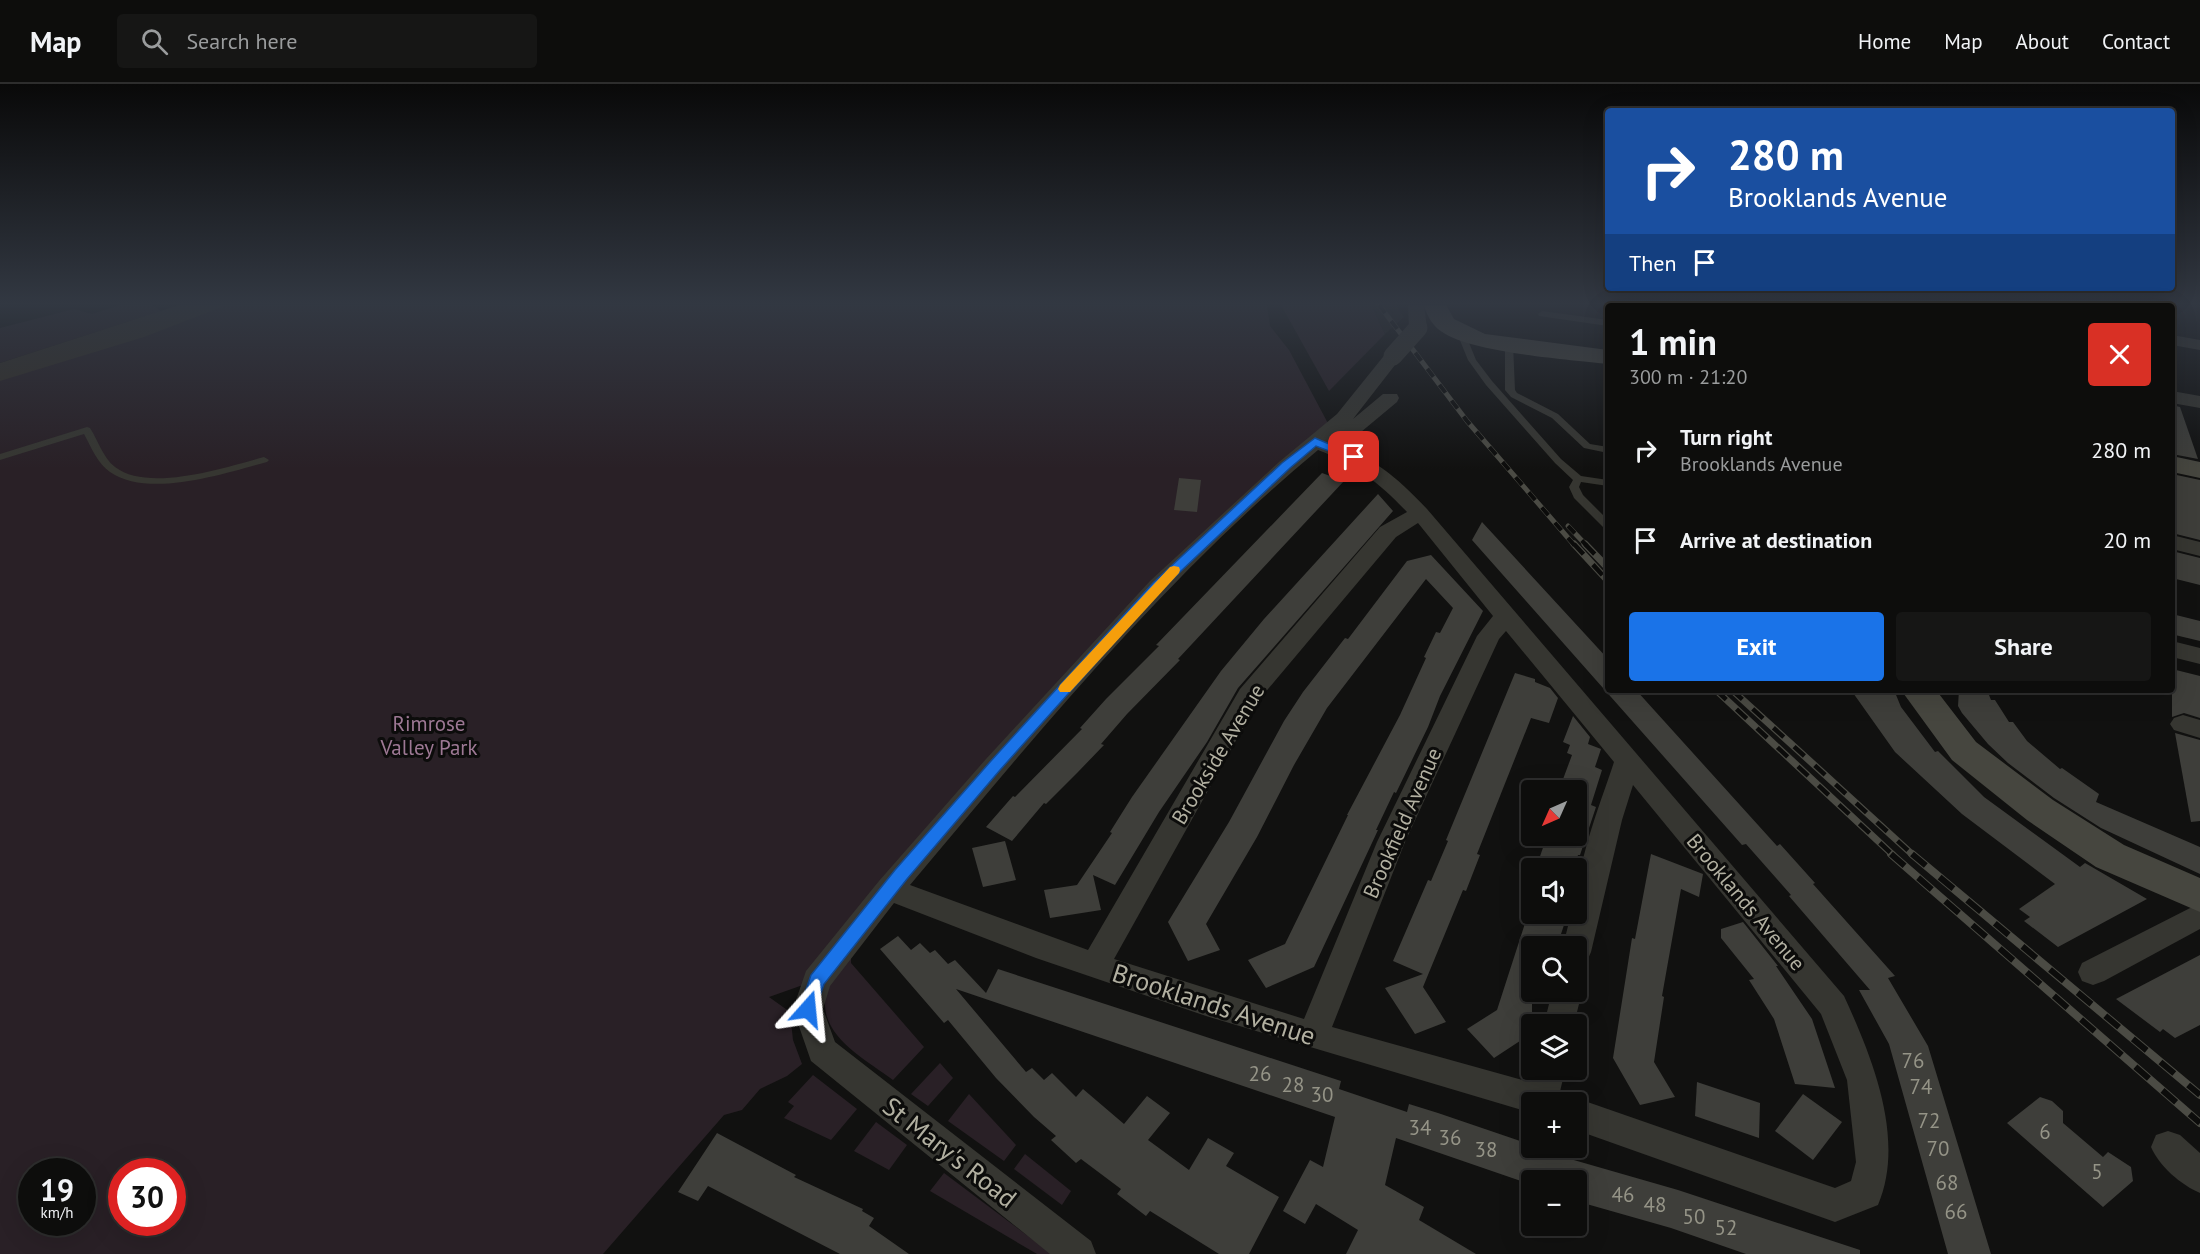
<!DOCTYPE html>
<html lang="en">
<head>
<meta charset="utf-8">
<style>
  body { margin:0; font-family:"PT Sans",sans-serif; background:#161615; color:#f1f3f6; height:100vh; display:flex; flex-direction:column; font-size:22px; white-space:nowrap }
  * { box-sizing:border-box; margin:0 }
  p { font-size:20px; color:#9a9c9d }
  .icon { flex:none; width:33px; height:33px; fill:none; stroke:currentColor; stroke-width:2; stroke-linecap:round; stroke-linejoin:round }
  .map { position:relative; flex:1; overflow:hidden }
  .sheet { position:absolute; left:1605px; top:219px; width:570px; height:390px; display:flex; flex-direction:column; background:#0d0d0c; border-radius:6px; box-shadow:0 6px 24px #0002,0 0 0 2px #2d2d2d }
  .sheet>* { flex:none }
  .guide { position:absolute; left:1605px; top:24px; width:570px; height:183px; border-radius:6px; box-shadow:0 6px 24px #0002,0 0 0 2px #2d2d2d; background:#1a4fa0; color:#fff; overflow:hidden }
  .needle { width:39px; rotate:225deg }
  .controls { position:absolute; left:1521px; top:696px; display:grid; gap:12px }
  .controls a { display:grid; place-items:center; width:66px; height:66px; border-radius:6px; background:#0d0d0c; box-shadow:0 6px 24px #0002,0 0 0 2px #2d2d2d; font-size:30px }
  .speed { position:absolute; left:18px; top:1074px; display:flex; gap:12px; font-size:30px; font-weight:700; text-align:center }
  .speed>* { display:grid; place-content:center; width:78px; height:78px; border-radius:50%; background:#0d0d0c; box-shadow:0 6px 24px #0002,0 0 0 2px #2d2d2d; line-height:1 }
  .speed small { font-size:15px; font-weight:400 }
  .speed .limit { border:9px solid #d22; background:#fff; color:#111 }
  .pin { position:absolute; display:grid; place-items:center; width:51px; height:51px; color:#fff; margin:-26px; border-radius:12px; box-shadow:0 3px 9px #0006 }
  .me { position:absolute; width:66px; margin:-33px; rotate:18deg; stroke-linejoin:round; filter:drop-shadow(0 0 4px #0008) }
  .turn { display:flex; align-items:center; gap:21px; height:126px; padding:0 24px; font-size:27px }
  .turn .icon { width:78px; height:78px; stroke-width:2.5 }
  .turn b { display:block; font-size:42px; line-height:51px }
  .then { display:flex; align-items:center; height:57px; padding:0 24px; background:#0003; gap:12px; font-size:22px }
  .round { display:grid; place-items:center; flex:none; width:63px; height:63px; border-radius:6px; background:#161615 }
  .summary { display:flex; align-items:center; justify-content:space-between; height:102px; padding:0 24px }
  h1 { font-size:36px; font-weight:700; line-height:45px }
  .primary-button { display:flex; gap:12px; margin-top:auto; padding:12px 24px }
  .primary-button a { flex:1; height:69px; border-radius:6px; background:#1a73e8; color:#fff; font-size:24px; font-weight:700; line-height:69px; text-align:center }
  .primary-button a+a { background:#161615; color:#f1f3f6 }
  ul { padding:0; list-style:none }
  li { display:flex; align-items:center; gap:18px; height:90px; padding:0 24px }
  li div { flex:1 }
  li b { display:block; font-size:22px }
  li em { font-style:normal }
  header { display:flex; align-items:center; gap:36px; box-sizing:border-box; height:84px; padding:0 30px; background:#0d0d0c; border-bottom:2px solid #2d2d2d }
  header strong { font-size:28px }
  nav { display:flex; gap:33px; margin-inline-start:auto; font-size:21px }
  .search { width:420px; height:54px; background:#161615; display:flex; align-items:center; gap:15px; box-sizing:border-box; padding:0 21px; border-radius:6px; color:#9a9c9d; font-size:22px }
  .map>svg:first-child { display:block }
</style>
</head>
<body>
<header>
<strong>Map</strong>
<div class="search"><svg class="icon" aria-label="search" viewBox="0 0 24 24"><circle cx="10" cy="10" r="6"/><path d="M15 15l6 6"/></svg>Search here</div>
<nav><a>Home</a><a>Map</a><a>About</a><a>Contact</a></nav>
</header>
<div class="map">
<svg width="2200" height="1170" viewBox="0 0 2200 1170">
  <rect width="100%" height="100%" fill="#111110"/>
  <path fill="#1e1e1c" d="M1371,221h25l8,12 -19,17z"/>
  <g fill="#292026" fill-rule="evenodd">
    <path d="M120,221h32l9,6 -161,52v-35l74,-19 18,5z"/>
    <path d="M208,221h1059l3,21 19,24 42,79 -148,133 -366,418 -48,17 21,15 3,28 9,24 -15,12 -27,13 -18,21 -18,5 -121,139h-603v-881zM32,1088h50v50h-50zM122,1088h50v50h-50z"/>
    <path d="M1281,221h90l14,29 -56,57z"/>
    <path d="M851,865v14l73,84 -31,33c-29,-22 -79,-46 -66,-91 5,-13 17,-28 24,-40z"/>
    <path d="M940,979l13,15 -25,28 -17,-12z"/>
    <path d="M813,991l44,34 -26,31 -47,-22 10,-12 -6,-4z"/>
    <path d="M969,1010l47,51 -12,16 -56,-40z"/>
    <path d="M876,1038l31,23 -18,25 -35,-19z"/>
    <path d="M1025,1070l46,37 -9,14 -48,-36z"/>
    <path d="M944,1089l108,81h-15l-107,-63z"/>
  </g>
  <path fill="#342f27" d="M179,221h48l-83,32 -144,44v-18z"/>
  <g fill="#3e3e3a">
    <path d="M2172,321l8,2 18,52 -26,-5z"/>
    <path d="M1322,389l22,8 -166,178 2,1 -53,54 -26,30 3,1 -26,27 -32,32 -2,-1 -32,38 -26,-14 27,-31 2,1 67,-68 -2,-1 26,-29 53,-53 -3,-1z"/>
    <path d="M2172,390l28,6v60l-28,-7z"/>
    <path d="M1179,394l22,2 -4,32 -23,-2z"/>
    <path d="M1378,410l15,17 -155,177 -31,54 -48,70 -44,73 -22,-10 8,35 -51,8 -6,-28 33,-5 35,-52 -2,-1 22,-35 89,-126 43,-52z"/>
    <path d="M1482,438l126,137v31h28l141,156 3,-2 35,39 -2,1 82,92 -7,2 40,68 63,208h-43l-59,-210 -30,-54h11l-81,-94 2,-1 -45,-51 -4,1 -270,-305z"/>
    <path d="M2172,467l28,7v27l-28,-7z"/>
    <path d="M1431,471l52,56 -43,85 -12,31 -32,66 -2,-1 -18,38h2l-64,137 -48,21 -18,-28 37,-16 63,-129h-1l53,-100 26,-57 -2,-1 12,-25 4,1 13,-25 -27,-29 -99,129 -33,57 -37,72 -51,87 14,26 -32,11 -20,-39 61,-100 55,-101 19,-29 42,-54 3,1 59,-78z"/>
    <path d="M2172,530l28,7v20l-25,-6z"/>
    <path d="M2172,585l28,7v42l-16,-5 -12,4z"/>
    <path d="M1515,589l20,6v3l15,6 8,10 -9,25 -18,-5 -54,136 3,1 -14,36 -3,-1 -40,97 23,35 -31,12 -30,-46 38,-14 -30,-13 35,-81 3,1 17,-40 -2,-1z"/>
    <path d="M1851,606h43l7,17 34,45 3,-1 46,46 96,70 5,-4 62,36 -89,48 -34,-26 6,-4 -11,-8 36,-25 -93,-70 -67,-62z"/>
    <path d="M1959,606h28l4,10h4l14,22h4l14,19 33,28 2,-1 37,26 -3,8 104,45v27l-99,-46 -47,-30 -46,-35 -20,-19 -26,-31 -4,-7z"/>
    <path d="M1573,632l17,21 -2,7 13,5 -6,18 7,3 -11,35 5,2 -16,48h-2l-4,13h-38l11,-32h29v-46h-17l13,-35 -5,-2 3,-8 -7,-3z"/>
    <path d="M2175,649l25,7v81l-9,1z"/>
    <path d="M1005,757l11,39 -33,7 -11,-39z"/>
    <path d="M1651,770l52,20 -4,23 -18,-8 -19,107 2,1 -10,65 21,35 -35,8 -27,-47 19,-120 3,1z"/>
    <path d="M1528,830h35l-4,9 5,2 -7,21h-25v87l-38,25 -27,-29 30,-19z"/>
    <path d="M1743,838l35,44h-2l36,53 23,69 -40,-4 -21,-65 -25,-39 5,-1 -33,-41v-9z"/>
    <path d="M898,852l13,14 9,-7 10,10 5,-3 13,14 7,-4 31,33 12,-24 343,112 -2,8 68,23 2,-8 29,9 94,32v3l146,42 182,60v4h-114l-75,-26 -95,-27v-21h-45l-1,4 -134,-46 -11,47 39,22 -5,13 57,34h-130l12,-24 -42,-26 -11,20 -22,-13 27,-51 13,7 12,-50 -379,-128 70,83 6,-4 12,12 8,-7 24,24 7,-8 41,35 23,-28 23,17 -22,27 41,30 19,-32 26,15 -8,13 53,31 -30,57h-30l-69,-43 -4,5 -29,-22 4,-5 -40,-30 -5,4 -25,-23 5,-4 -22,-19 -38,-39 -48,-58 -4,3 -64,-74z"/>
    <path d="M2200,871v70l-25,13 -12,-9 -3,3 -44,-33z"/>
    <path d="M1697,998l63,21 -1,35 -64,-22z"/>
    <path d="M1803,1010l39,28 -29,38 -38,-29z"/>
    <path d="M2040,1013l12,4 11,10v12l40,34 5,-5 23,15 2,14 -30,26 -96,-84z"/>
    <path d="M717,1049l79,42 -2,2 69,32 -1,2 12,7 -5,8 40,28h-69l-132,-68 -10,15 -20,-9z"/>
  </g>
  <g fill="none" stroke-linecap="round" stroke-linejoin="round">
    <g fill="#363631" fill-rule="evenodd">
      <path d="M1542,227l66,9v6l-69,-10 -1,-2z"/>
      <path d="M1461,246l4,3 11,27 16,21 69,78 20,17 27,4v6l-27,-4 -2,5 4,8 25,25v9l-4,-1 -30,-30 -5,-11 4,-7 -18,-17 -69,-78 -18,-25 -11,-27z"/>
      <path d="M1509,257l4,3 2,46 2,3 41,21 32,30 18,3v6l-24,-5 -32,-30 -41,-21 -6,-7v-46z"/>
      <path d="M87,343l3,1c8,12 13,30 25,39 34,26 111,0 149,-10l5,3 -2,2c-42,11 -118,37 -157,10 -12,-8 -19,-25 -26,-38l-84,26v-6z"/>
    </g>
    <g fill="#363631" fill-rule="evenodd">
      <path d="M1408,221h16l3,23 -3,4h-12l-3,-4z"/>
      <rect x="1630" y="221" width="16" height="1"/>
      <rect x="1700" y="221" width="16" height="1"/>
      <rect x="1864" y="221" width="17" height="1"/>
      <rect x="1978" y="221" width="21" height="1"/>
      <path d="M2172,251l28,5v10l-28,-5z"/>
      <path d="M1393,267l6,1 3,4 -49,63 30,-25h14l2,4 -2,4 -42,35 -7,2 -13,-4 -6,5c43,17 66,35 98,69l417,487c28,61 62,143 34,209l-43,17 -259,-92v-28h-11l11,-4 259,90 16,-7 5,-19 -9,-82 -26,-66 -188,-229 -11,35 -31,132 -4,9 -11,4v-19h-13l8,-32h5c0,-52 22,-103 38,-152l-108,-131 -7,8 -94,203 -73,185 198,55 3,-12h32l-6,26 2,6h-29v11l-326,-97 -170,-58 -142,-55 -64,83 -7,23 12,33 256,199 5,13h-46l-239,-193 -18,-52 13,-38 73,-90 107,-122 164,-178 129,-119 58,-48 50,-62zM1318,366c36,14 62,33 89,62l-27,15 -140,162 -152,261 -178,-65c128,-152 255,-308 408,-435zM1418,439l75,93 -16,20 -100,206 -73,177 -190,-60 144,-258 138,-164z"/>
      <path d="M2172,307l28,5v12l-28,-5z"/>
      <path d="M2172,451l28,7v14l-28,-7z"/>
      <path d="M2172,557l28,7v16l-28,-7z"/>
      <path d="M2183,631l17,5v18l-26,-8 -4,-6 4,-6z"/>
      <path d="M2200,819v26l-96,52 -11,4 -11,-4 -4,-9 4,-9z"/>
      <path d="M1576,898l6,10 -8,32h-30l8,-32h24z"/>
      <path d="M2168,1047l12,4 20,18v40c-19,-8 -41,-27 -49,-46l5,-12z"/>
    </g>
    <g fill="#46463f" fill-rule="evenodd">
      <path d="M1424,221h22l8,14 31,15 123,16v14c-40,-5 -142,-11 -170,-35 -7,-6 -12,-16 -14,-24z"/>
      <path d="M2172,372l28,6v16l-28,-6z"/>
      <path d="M1901,606h35l40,52 77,58 71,45 76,33v34l-104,-45 -69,-47 -75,-60z"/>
    </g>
    <defs>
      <g id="rail-far2">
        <path d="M1379,221l88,116 108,125"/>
        <path d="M1568,442l19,20"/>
      </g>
      <g id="rail-far1">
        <path d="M1574,460l34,37"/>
        <path d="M1585,460l23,24"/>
        <path d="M1716,606l177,165"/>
        <path d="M1732,606l181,165"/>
      </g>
      <g id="rail">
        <path d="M1891,770l309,269"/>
        <path d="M1912,770l288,241"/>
      </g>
    </defs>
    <use href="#rail-far2" stroke="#4b4b44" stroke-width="5"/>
    <use href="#rail-far1" stroke="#4b4b44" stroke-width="7"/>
    <use href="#rail" stroke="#4b4b44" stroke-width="8"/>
    <use href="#rail-far2" stroke="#0c0c0b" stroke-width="4" stroke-dasharray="10" stroke-linecap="butt"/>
    <use href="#rail-far1" stroke="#0c0c0b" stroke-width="4.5" stroke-dasharray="14" stroke-linecap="butt"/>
    <use href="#rail" stroke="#0c0c0b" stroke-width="6" stroke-dasharray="18" stroke-linecap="butt"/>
    <path stroke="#363631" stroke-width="19" d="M1393,272l25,-28"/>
  </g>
  <linearGradient id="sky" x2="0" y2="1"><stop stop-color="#090909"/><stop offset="0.57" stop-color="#323842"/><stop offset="1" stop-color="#323842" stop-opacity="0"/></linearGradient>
  <rect width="2200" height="385" fill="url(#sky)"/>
  <path fill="#1a73e8" stroke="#114b97" stroke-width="1.5" d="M1315,354l45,19 -2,2h-8l-34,-13 -26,22 -128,121 -162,181 -93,109 -83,105 -10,31 -6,2 -6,-2 -3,-6 12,-34 84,-105 95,-108 163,-179 129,-120z"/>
  <path fill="#f59e0b" d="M1174,482l5,1 1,3 -1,3 -109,119h-10l-2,-3 2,-4 110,-118z"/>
  <g text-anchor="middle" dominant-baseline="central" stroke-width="6" stroke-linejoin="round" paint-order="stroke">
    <g font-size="21" fill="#9d7894" stroke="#0c0c0b">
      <text x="429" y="639">Rimrose<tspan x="429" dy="24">Valley Park</tspan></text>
    </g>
    <g font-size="21" fill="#b2b0a1" stroke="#0c0c0b">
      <text transform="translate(1218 670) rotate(-59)">Brookside Avenue</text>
      <text transform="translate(1402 739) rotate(-66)">Brookfield Avenue</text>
      <text transform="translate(1746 818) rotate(50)">Brooklands Avenue</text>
    </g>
    <g font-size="21" fill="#959487">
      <text x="1913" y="976">76</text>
      <text x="1260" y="989">26</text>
      <text x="1293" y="1000">28</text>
      <text x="1921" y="1002">74</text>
      <text x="1322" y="1010">30</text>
      <text x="1929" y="1036">72</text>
      <text x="1420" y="1043">34</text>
      <text x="2045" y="1047">6</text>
      <text x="1450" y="1053">36</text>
      <text x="1938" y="1064">70</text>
      <text x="1486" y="1065">38</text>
      <text x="2097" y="1087">5</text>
      <text x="1947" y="1098">68</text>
      <text x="1623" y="1110">46</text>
      <text x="1655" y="1120">48</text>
      <text x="1956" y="1127">66</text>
      <text x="1694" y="1132">50</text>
      <text x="1726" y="1143">52</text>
    </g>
    <g font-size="26" fill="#b2b0a1" stroke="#0c0c0b">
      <text transform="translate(1214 920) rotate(18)">Brooklands Avenue</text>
      <text transform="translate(950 1068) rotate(38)">St Mary's Road</text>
    </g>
  </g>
</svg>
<div class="controls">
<a><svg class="needle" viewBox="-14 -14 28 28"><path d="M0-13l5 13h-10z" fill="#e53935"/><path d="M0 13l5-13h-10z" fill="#9a9c9d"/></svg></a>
<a><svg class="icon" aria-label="sound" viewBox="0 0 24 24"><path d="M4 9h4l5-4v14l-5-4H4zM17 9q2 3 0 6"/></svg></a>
<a><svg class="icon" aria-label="search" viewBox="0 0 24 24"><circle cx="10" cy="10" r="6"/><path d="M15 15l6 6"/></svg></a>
<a><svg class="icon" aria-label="layers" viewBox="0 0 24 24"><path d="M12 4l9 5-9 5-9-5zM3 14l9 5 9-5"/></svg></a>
<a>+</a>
<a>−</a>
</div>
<div class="speed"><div>19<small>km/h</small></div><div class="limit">30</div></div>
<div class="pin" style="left:1354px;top:373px;background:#d93025"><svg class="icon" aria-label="arrive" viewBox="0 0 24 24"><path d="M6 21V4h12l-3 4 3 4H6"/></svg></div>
<svg class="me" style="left:808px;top:925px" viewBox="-20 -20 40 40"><path d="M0-17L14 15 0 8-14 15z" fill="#1a73e8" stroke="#fff" stroke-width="4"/></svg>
<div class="guide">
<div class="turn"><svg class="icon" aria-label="right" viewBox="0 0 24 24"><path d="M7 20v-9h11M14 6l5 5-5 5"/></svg><div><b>280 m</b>Brooklands Avenue</div></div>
<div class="then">Then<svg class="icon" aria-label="arrive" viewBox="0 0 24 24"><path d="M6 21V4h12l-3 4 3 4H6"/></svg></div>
</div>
<section class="sheet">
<div class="summary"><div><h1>1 min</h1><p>300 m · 21:20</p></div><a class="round" style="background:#d93025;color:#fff"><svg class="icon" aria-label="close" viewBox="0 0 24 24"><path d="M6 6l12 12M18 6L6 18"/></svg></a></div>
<ul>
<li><svg class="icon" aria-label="right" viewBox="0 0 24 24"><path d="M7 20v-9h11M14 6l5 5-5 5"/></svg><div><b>Turn right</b><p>Brooklands Avenue</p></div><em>280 m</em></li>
<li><svg class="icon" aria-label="arrive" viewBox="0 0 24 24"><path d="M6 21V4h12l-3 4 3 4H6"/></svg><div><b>Arrive at destination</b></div><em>20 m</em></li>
</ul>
<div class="primary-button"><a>Exit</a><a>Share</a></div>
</section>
</div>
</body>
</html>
